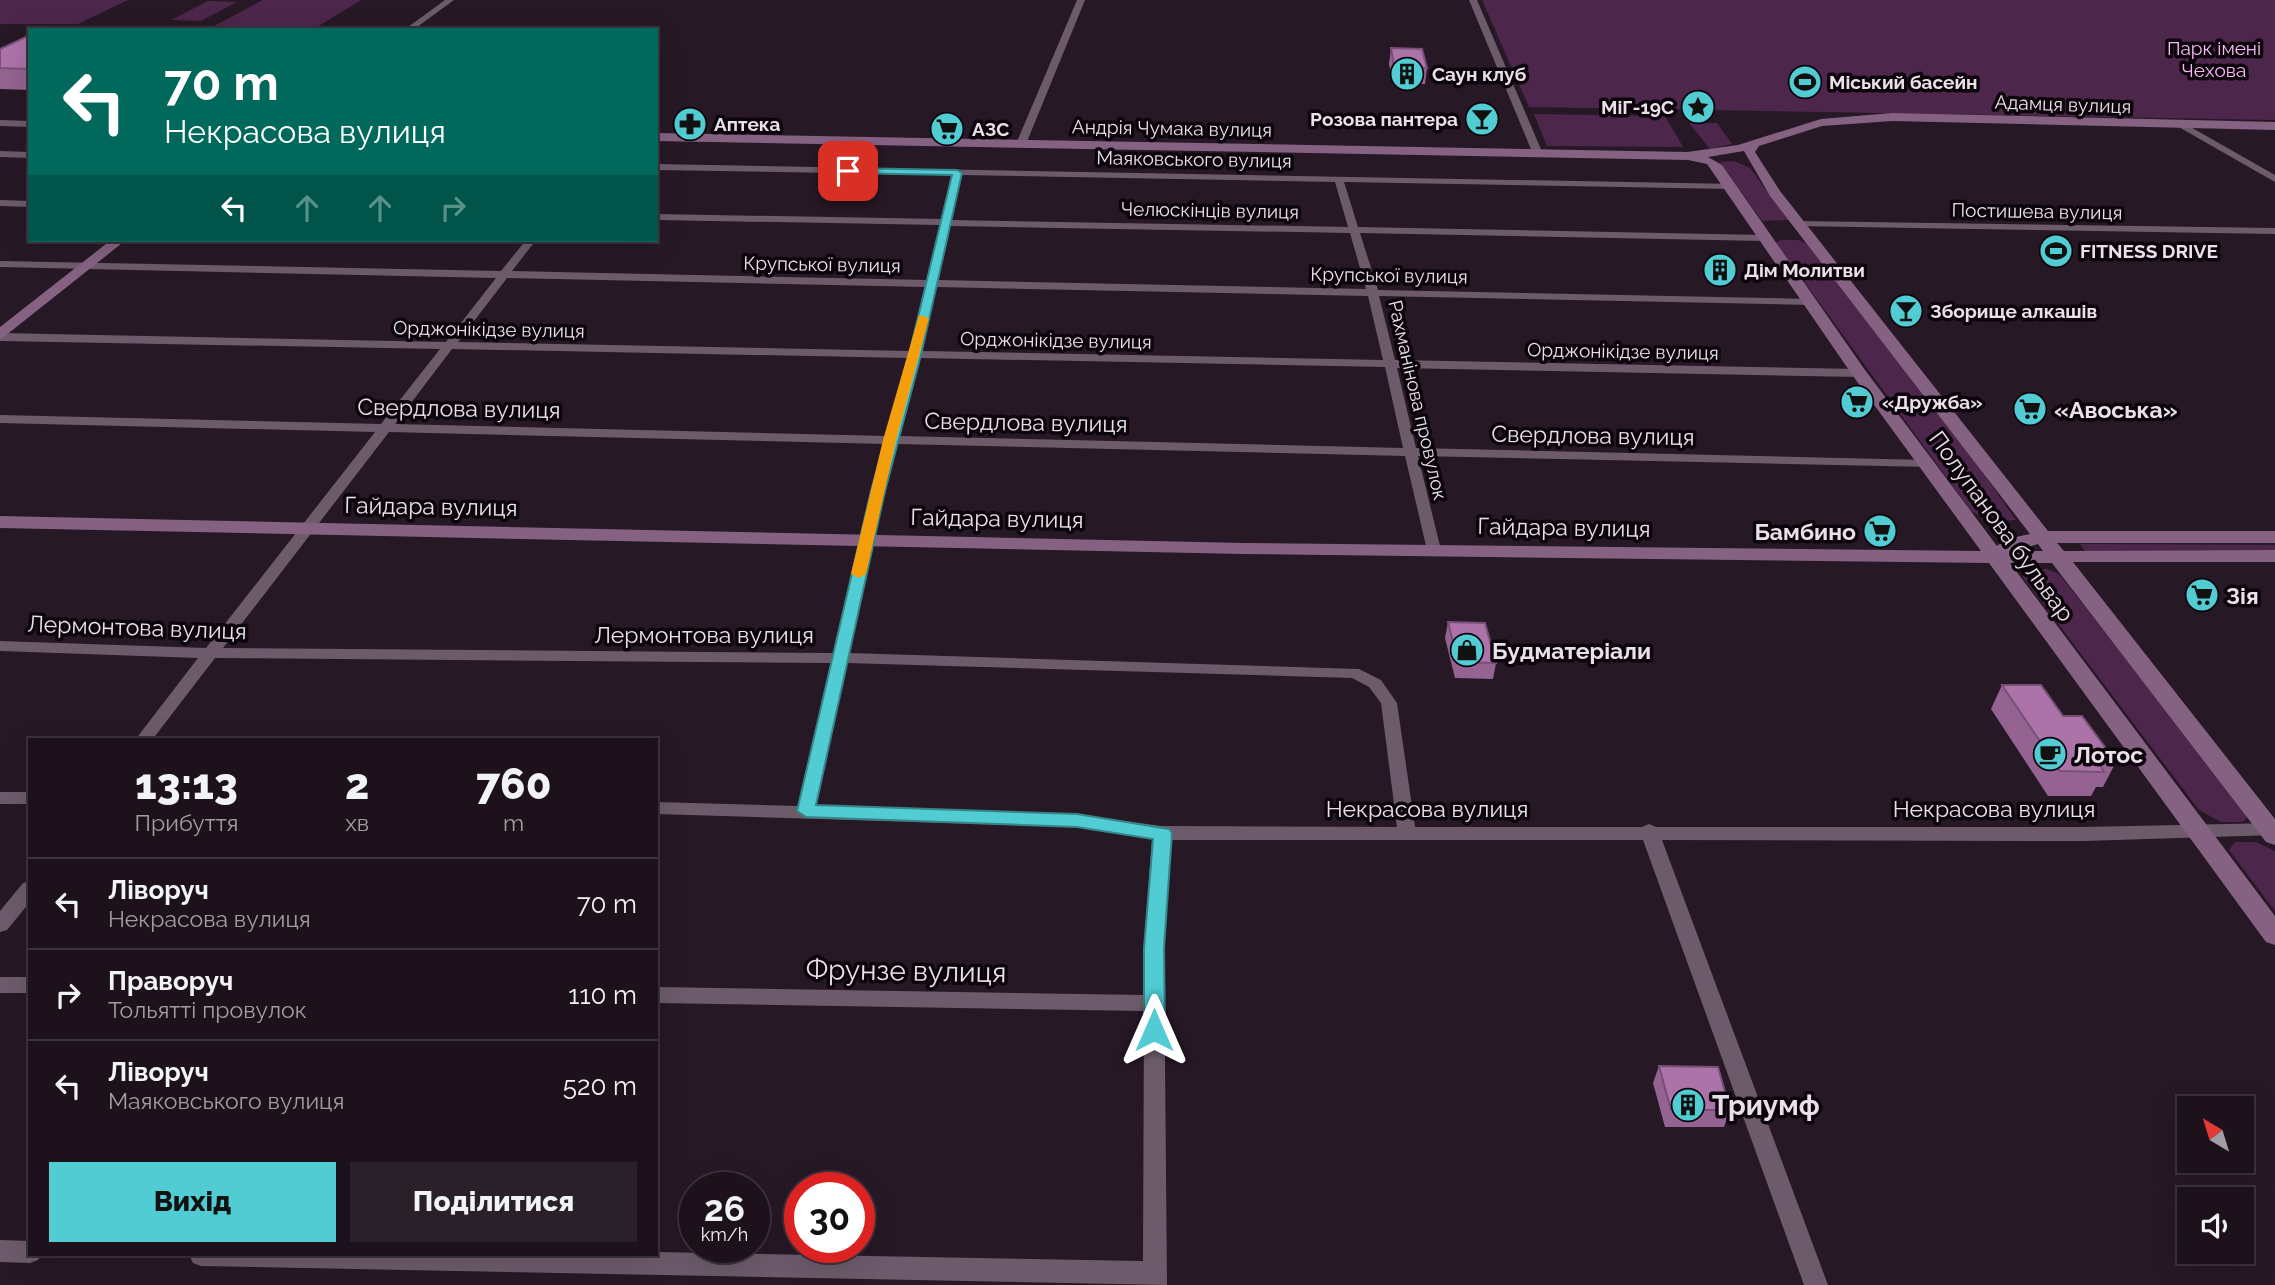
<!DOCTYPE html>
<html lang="uk">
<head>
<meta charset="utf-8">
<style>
  body { margin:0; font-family:Raleway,sans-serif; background:#2a2029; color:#f1f3f6; height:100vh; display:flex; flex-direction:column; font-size:26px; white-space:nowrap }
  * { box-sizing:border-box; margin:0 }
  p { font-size:23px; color:#a09ea3 }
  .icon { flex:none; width:38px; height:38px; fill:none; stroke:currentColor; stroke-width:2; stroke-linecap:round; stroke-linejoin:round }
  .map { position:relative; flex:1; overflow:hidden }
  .side { position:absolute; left:28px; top:738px; width:630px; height:518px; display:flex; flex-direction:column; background:#1d121c; border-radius:0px; box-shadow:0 7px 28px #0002,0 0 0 2px #3b323b }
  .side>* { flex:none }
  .hud { position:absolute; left:28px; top:28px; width:630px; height:214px; border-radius:0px; box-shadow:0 7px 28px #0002,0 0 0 2px #3b323b; background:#00695c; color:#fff; overflow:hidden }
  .needle { width:46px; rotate:322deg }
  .buttons { position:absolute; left:2177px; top:1096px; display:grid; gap:14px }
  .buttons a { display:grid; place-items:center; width:77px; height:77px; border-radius:0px; background:#1d121c; box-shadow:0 7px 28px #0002,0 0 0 2px #3b323b; font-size:35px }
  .speed { position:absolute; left:679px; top:1172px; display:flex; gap:14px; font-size:35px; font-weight:700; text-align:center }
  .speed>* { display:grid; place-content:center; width:91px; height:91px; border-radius:50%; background:#1d121c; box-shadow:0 7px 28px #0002,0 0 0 2px #3b323b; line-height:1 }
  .speed small { font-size:18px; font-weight:400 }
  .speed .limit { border:10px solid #d22; background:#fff; color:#111 }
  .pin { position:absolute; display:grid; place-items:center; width:60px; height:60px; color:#fff; margin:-30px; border-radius:14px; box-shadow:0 4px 10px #0006 }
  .me { position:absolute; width:77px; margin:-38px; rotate:0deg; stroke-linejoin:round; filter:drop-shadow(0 0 5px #0008) }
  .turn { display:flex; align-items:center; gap:24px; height:147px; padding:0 21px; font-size:32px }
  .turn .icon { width:91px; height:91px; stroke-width:2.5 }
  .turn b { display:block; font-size:49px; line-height:60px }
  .lanes { display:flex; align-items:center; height:66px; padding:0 21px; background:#0003; justify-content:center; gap:35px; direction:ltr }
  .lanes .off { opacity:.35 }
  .eta { display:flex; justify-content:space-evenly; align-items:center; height:119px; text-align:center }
  .eta b { font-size:42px; font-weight:800; line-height:49px }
  .cta { display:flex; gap:14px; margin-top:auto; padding:14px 21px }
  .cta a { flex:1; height:80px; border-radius:0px; background:#51ccd3; color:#111; font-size:28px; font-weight:800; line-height:80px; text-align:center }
  .cta a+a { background:#2a2029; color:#f1f3f6 }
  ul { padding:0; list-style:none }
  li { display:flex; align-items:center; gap:21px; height:91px; padding:0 21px; border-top:2px solid #3b323b }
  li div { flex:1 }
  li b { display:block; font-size:26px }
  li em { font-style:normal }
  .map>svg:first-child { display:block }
</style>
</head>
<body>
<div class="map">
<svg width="2275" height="1285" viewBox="0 0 2275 1285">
  <rect width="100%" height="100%" fill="#271826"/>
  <g fill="#4d264b">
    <path d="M0,0h128l-50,24h-78z"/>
    <path d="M263,0h98l-47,29 -102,-2z"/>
    <path d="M1482,0h793v120l-746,-13z"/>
    <path d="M208,1l29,1 -36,19 -30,-1z"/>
    <path d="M1534,114l131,2 18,31 -136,-1z"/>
    <path d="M1689,123h28l15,21 -22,5z"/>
    <path d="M1734,161l16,7 38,52 -26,1 -42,-59z"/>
    <path d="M1780,240h18l9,4 169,219 40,57 -26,2 -19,-11 -195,-268z"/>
    <path d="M2080,544l195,1v5l-190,1z"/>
    <path d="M2047,569l12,5 190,241 -6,7h-22l-22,-12 -177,-234 6,-6z"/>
    <path d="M2235,842h21l19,9v60l-46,-61z"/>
  </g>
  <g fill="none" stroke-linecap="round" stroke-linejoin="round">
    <g fill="#6d5b6b" fill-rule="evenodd">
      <path d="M445,0h9l-41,30h-9z"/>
      <path d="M1077,0h8l-59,144 -8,2 -2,-2z"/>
      <path d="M1469,0h8l66,154 -2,2 -8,-2z"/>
      <path d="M0,120l30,1v6l-30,-1z"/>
      <path d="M2180,121l95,54v7l-98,-56 -1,-2z"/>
      <path d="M0,151l30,1v6l-30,-1z"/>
      <path d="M656,164l1078,20 2,2 -5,3 -387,-7 14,45 405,8 5,3 -5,3 -403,-8 18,57 434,9 6,3 -6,3 -433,-9 16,64 464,9 6,4 -6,4 -462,-9 19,80 509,12 7,4 -2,3 -512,-11 23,94 -7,4 -7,-4 -22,-94 -507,-12 -25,97 -24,112 510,16 22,11 16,23 18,124h227l7,-3 7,3h428l191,-4v12l-191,6 -422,-1 166,445h-24l-161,-445h-472l-7,108 3,337 -966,-19 -8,-3 -4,-8h467v-3l487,9 1,-250 -488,-8v-16l488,8v-47l8,-110 -74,-11 -422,-13v-12l142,4 33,-143 -616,-5 -63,82h-17l63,-82 -198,-7v-10l206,7 169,-216 -375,-9v-8l381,9 59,-75 -440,-8v-8l446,9 50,-64 -496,-11v-6l501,10 25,-31h10l-24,31 415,9 13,-55 -284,-5v-6l285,5 11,-44 -296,-5zM961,175l374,7 13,45 -397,-7zM950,226l400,7 16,56 -428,-9zM507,278l418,9 -15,64 -452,-9zM936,287l432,9 15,64 -461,-9zM452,349l456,9 -21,78 -492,-12zM920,358l465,9 18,81 -503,-12zM389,432l496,12 -26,97 -26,112 -610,-5zM847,663l505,15 17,9 12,16 16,124 -235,-1 -84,-11 -262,-8z"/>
      <path d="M0,200l30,1v6l-30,-1z"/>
      <path d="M1799,221l476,7v6l-480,-8 -1,-2z"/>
      <rect x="0" y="792" width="30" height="12"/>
      <path d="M30,881v21l-23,28 -7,2v-21l23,-28z"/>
      <rect x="0" y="977" width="30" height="16"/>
      <path d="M0,1240l30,1v14h11l-3,5 -8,3 -30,-1z"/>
    </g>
    <g fill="#856282" fill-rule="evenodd">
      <path d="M1892,113l383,9v8l-383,-9 -70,5 -63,20 -4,6 25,39 268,340h227v12h-218l7,8 211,-1v12h-202l202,257v26l-9,-3 -214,-279h-42l265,353v29l-9,-3 -277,-379 -746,-9 -1243,-26v-12l1243,27 738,8 -128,-175 -146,-212 -19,-4 -1032,-19v-8l1031,19 51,-7 83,-26zM1744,151l26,45 260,338 -24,5 -9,7 -132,-176 -143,-205 -14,-8zM2038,544l5,7h-28z"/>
      <path d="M111,240h15l-126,100v-13z"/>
    </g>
  </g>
  <g fill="#946391">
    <path d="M30,35v55l-30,-1v-40z"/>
    <path d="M1391,48l36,20 -2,16 -32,-1 -4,-19z"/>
    <path d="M1448,622l48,41 -3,16 -38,-1 -10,-40z"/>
    <path d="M2002,685l61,31 53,46 -13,25h-7l-5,9h-43l-57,-87z"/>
    <path d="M1659,1066l71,44 -6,17h-59l-12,-44z"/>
  </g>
  <g fill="#ac73a9" stroke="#785076" stroke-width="2">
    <path d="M30,35v34l-30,-1v-19z"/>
    <path d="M1391,48l31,1 5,19 -33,-1z"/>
    <path d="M1448,622l37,1 11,40 -38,-1z"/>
    <path d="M2002,685h39l22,31h19l34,46h-18l6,10 -44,-1z"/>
    <path d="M1659,1066l59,1 12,43h-59z"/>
  </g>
  <path fill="#51ccd3" stroke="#358589" stroke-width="2" d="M848,168l109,2 5,3 -41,182 -36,136 -69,314 261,9 92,15 3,4 -8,115 1,82 -3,6 -8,3 -7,-3 -3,-6v-82l9,-109 -76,-12 -271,-10 -9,-6 74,-320 38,-136 43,-180 -108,-2z"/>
  <path fill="#f59e0b" d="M919,315l10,3 -33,122 -30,134 -7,4 -8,-4 32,-134z"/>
  <defs>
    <symbol id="building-disc" viewBox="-11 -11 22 22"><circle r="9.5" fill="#51ccd3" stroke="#0c060c"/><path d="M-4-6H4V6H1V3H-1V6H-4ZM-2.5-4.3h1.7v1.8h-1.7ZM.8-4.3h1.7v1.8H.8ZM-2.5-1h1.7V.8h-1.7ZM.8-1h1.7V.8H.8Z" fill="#111"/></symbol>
    <symbol id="stadium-disc" viewBox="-11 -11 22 22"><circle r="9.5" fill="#51ccd3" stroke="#0c060c"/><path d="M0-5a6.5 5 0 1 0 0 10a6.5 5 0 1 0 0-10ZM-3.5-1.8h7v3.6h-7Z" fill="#111"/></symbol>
    <symbol id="sight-disc" viewBox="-11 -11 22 22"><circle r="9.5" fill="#51ccd3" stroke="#0c060c"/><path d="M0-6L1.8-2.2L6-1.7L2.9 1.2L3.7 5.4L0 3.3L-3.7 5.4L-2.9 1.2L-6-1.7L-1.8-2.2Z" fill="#111"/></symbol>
    <symbol id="bar-disc" viewBox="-11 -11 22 22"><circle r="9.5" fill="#51ccd3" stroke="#0c060c"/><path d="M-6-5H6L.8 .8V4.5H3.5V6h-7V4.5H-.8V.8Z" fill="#111"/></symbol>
    <symbol id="pharmacy-disc" viewBox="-11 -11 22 22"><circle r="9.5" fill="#51ccd3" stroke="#0c060c"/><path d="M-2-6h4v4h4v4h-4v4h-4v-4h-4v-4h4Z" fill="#111"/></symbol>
    <symbol id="supermarket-disc" viewBox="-11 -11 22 22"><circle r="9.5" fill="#51ccd3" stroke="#0c060c"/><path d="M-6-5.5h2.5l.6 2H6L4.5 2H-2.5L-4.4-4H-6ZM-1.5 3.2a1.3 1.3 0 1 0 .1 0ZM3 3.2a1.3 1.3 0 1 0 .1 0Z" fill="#111"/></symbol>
    <symbol id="shop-disc" viewBox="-11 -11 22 22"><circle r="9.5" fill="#51ccd3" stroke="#0c060c"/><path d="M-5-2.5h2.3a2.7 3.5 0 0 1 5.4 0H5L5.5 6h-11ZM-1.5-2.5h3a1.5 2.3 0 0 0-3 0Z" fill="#111"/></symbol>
    <symbol id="cafe-disc" viewBox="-11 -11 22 22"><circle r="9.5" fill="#51ccd3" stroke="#0c060c"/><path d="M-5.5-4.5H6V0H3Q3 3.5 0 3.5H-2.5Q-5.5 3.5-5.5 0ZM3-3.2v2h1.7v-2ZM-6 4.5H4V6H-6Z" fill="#111"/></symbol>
  </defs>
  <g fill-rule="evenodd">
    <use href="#building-disc" x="1388" y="55" width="38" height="38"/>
    <use href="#stadium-disc" x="1786" y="63" width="38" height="38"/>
    <use href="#sight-disc" x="1679" y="88" width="38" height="38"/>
    <use href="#bar-disc" x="1463" y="100" width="38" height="38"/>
    <use href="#pharmacy-disc" x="671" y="105" width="38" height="38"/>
    <use href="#supermarket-disc" x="928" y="110" width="38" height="38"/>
    <use href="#stadium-disc" x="2037" y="232" width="38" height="38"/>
    <use href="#building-disc" x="1701" y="251" width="38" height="38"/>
    <use href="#bar-disc" x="1887" y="292" width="38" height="38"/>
    <use href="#supermarket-disc" x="1838" y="383" width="38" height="38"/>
    <use href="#supermarket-disc" x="2011" y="390" width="38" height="38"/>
    <use href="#supermarket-disc" x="1861" y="512" width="38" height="38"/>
    <use href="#supermarket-disc" x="2183" y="576" width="38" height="38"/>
    <use href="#shop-disc" x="1448" y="631" width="38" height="38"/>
    <use href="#cafe-disc" x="2031" y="735" width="38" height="38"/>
    <use href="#building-disc" x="1669" y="1086" width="38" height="38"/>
  </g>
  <g text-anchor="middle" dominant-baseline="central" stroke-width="7" stroke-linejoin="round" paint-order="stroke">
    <g font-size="19" fill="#f9b9f5" stroke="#0c060c">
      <text x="2214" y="48">Парк імені<tspan x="2214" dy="22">Чехова</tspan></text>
    </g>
    <g font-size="19" font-weight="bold" fill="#eae0e9" stroke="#0c060c" text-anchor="start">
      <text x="1432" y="74">Саун клуб</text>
      <text x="1829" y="82">Міський басейн</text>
      <text x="1674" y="107" text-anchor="end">МіГ-19С</text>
      <text x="1458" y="119" text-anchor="end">Розова пантера</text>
      <text x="714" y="124">Аптека</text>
      <text x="972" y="129">АЗС</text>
      <text x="2080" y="251">FITNESS DRIVE</text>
      <text x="1744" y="270">Дім Молитви</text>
      <text x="1930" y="311">Зборище алкашів</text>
      <text x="1882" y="402">«Дружба»</text>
    </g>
    <g font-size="19" fill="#eae0e9" stroke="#0c060c">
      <text transform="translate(2063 104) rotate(2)">Адамця вулиця</text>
      <text transform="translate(1172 128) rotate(1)">Андрія Чумака вулиця</text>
      <text transform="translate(1194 159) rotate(1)">Маяковського вулиця</text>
      <text transform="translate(1210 210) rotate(1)">Челюскінців вулиця</text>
      <text transform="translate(2037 211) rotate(1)">Постишева вулиця</text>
      <text transform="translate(822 264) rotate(1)">Крупської вулиця</text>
      <text transform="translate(1389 275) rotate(1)">Крупської вулиця</text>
      <text transform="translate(489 329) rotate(1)">Орджонікідзе вулиця</text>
      <text transform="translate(1056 340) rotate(1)">Орджонікідзе вулиця</text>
      <text transform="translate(1623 351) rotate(1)">Орджонікідзе вулиця</text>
      <text transform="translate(1418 400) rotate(77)">Рахманінова провулок</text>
    </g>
    <g font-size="23" fill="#eae0e9" stroke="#0c060c">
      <text transform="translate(459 408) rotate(1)">Свердлова вулиця</text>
      <text transform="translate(1026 422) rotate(1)">Свердлова вулиця</text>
      <text transform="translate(1593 435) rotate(1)">Свердлова вулиця</text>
      <text transform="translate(431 506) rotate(1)">Гайдара вулиця</text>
      <text transform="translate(997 518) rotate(1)">Гайдара вулиця</text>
      <text transform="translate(2002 526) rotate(54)">Полупанова бульвар</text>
      <text transform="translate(1564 527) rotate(1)">Гайдара вулиця</text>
      <text transform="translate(137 627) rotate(2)">Лермонтова вулиця</text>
      <text x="704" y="634">Лермонтова вулиця</text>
      <text x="1427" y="808">Некрасова вулиця</text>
      <text x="1994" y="808">Некрасова вулиця</text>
    </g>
    <g font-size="23" font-weight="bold" fill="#eae0e9" stroke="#0c060c" text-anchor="start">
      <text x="2054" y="409">«Авоська»</text>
      <text x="1856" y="531" text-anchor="end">Бамбино</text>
      <text x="2226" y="595">Зія</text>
      <text x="1492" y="650">Будматеріали</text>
      <text x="2074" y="754">Лотос</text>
    </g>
    <g font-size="28" fill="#eae0e9" stroke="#0c060c">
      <text transform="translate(906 971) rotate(1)">Фрунзе вулиця</text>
    </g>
    <g font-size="28" font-weight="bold" fill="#eae0e9" stroke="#0c060c" text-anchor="start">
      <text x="1712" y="1105">Триумф</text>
    </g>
  </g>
</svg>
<div class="buttons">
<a><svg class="needle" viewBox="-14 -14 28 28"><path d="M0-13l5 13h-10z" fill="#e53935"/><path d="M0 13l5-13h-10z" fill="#a09ea3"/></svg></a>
<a><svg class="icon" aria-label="sound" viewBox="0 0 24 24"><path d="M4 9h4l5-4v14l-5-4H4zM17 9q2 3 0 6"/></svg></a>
</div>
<div class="speed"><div>26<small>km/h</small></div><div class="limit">30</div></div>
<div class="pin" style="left:848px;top:171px;background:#d93025"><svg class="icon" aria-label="arrive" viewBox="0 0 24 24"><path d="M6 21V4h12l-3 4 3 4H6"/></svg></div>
<svg class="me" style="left:1154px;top:1030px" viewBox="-20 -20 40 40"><path d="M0-17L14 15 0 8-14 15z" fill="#51ccd3" stroke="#fff" stroke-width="4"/></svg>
<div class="hud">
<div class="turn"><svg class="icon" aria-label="left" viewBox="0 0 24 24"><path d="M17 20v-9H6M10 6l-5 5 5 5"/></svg><div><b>70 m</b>Некрасова вулиця</div></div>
<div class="lanes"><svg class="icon" aria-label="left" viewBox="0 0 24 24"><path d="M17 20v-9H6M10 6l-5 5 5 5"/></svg><svg class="icon off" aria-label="ahead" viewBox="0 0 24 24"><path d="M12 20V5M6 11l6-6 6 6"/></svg><svg class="icon off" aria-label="ahead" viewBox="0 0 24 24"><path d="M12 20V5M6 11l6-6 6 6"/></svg><svg class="icon off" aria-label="right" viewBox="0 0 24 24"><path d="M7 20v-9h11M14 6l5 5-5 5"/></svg></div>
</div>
<section class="side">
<div class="eta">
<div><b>13:13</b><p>Прибуття</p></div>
<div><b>2</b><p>хв</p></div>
<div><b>760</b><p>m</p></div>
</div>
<ul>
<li><svg class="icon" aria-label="left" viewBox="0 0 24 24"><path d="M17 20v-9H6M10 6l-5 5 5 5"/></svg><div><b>Ліворуч</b><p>Некрасова вулиця</p></div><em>70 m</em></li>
<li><svg class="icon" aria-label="right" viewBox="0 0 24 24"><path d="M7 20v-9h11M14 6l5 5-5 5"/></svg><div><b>Праворуч</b><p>Тольятті провулок</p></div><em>110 m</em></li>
<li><svg class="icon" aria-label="left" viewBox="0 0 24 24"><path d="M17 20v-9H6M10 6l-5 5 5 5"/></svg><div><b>Ліворуч</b><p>Маяковського вулиця</p></div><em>520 m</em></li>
</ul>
<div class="cta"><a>Вихід</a><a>Поділитися</a></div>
</section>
</div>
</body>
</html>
